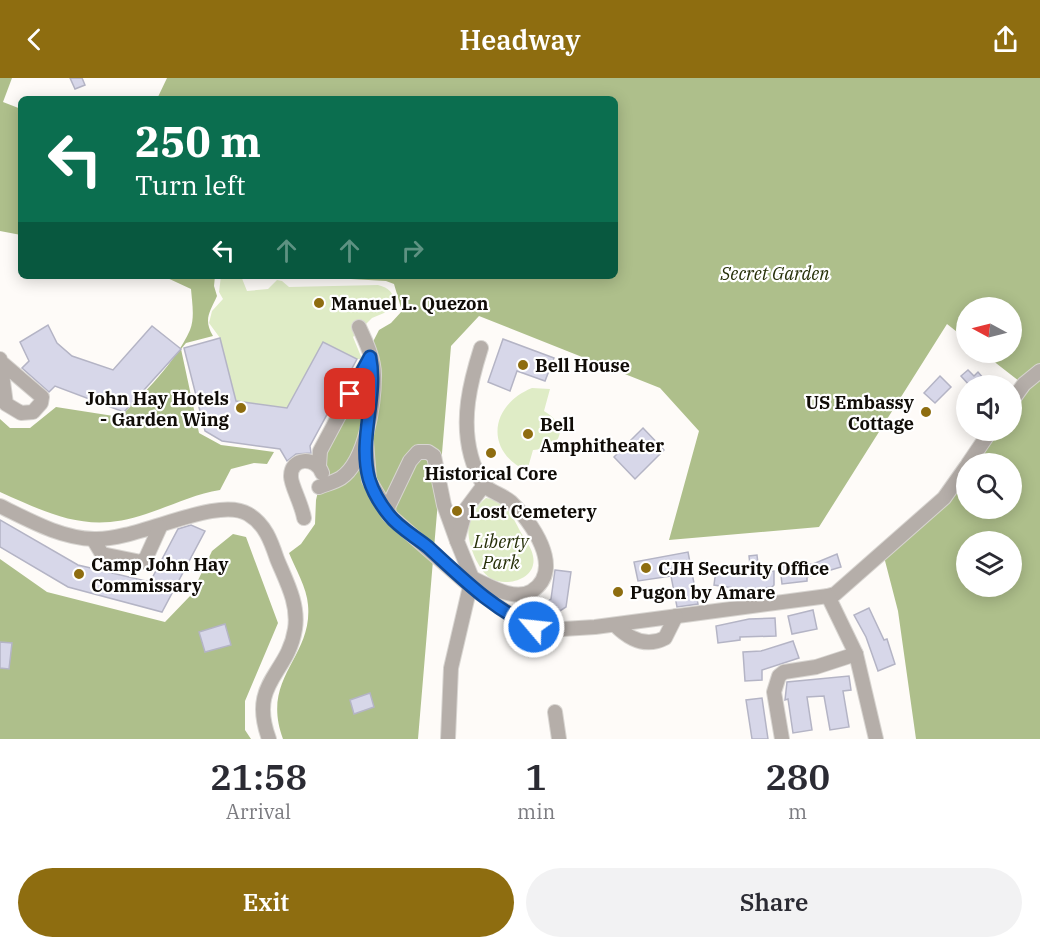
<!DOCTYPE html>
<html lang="en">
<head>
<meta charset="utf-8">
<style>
  body { margin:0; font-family:"IBM Plex Serif",serif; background:#f2f2f3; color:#2b2b33; height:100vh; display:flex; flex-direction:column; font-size:22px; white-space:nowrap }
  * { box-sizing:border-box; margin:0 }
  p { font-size:20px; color:#7c7c81 }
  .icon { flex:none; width:33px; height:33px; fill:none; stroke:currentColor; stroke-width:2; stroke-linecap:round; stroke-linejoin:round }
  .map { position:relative; height:661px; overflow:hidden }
  .drawer { display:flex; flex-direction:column; background:#fff; flex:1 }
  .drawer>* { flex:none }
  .banner { position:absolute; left:18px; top:18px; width:600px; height:183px; border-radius:9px; box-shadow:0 3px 15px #0003; background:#0b6e4f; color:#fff; overflow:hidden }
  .needle { width:39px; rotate:277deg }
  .buttons { position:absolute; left:956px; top:219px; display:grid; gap:12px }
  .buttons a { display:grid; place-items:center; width:66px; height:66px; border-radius:50%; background:#fff; box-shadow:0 3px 15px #0003; font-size:30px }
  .pin { position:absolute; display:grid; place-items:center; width:51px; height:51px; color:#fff; margin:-26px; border-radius:12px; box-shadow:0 3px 9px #0006 }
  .me { position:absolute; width:66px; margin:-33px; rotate:298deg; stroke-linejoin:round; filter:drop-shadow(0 0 4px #0008) }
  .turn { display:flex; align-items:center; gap:21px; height:126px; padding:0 18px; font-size:27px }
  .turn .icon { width:78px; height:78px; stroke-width:2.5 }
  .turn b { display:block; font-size:42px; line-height:51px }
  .lanes { display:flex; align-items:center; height:57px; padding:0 18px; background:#0003; justify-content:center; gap:30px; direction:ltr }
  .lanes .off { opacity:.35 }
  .eta { display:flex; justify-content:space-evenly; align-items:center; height:102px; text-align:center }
  .eta b { font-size:36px; font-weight:600; line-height:42px }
  .action { display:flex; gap:12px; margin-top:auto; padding:12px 18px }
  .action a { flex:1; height:69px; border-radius:36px; background:#8e6d10; color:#fff; font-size:24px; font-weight:600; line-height:69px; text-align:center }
  .action a+a { background:#f2f2f3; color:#2b2b33 }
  header { display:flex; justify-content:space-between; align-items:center; height:78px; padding:0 18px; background:#8e6d10; color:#fff; font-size:27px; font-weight:600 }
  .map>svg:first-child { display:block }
</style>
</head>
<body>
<header><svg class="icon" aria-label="back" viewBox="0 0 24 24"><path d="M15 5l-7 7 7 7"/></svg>Headway<svg class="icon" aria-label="share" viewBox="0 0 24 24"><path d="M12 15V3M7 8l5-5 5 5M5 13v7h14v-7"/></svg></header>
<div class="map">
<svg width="1040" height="661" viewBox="0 0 1040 661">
  <rect width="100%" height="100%" fill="#fefbf8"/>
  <g fill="#dfecc6">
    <path d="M221,198h20l6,15 21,-2 9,-9 5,1 7,6 89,-2c11,3 16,7 16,19l-10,9 -12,5 -19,19 9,22h-5l-34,-17 -36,66 -51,-7 -16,-63 -11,-15 3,-12 11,-12 -4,-7z"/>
    <path d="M532,310l18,1 -6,22c26,16 18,37 -11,39l-6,21c-43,-20 -37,-66 5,-83z"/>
    <path d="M486,420c20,3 25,16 34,33 4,7 12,17 13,25 5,23 -27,32 -43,22 -7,-5 -10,-11 -14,-18 -11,-25 -12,-43 10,-62z"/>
  </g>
  <g fill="#aebf8b" fill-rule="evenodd">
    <path d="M0,0h12l-9,24 18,7v126l-21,-4z"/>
    <path d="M167,0h873v661h-124l-18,-128 -15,-58 83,-86v41h45v-44l-43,-1 23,-32 20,-1v-28l13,-17 -41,-32 28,-1v-44h-45v31l-19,-15 -128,203 -150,13 30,-109 -39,-43 -181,-72 -28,30 -33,393h-135c-23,-62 30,-81 25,-134 -1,-17 -13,-37 -19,-52l12,-9 14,-20 1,-24 7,-30 2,-34 54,-106 12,-7 11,-12 -8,-27 -8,-3 -88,-5h317v-177h-458zM966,464h45v44h-45z"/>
    <path d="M163,198h52l-1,10 3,10c-7,16 -14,23 -4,40l-27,7 -5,6 18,84 22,12 53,7 -7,12 -13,-1 -23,6 -11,21c-26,4 -49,16 -74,24 -58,20 -94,1 -146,-22v-73l10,9h20l26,-21 64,10c25,-25 55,-54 70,-87 5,-12 2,-28 1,-41z"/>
    <path d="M233,456l13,3 32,86 -33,78v29l6,9h-251v-180l47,33 118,30 26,-27 21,-44z"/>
  </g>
  <g fill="#d7d7e9" stroke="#b4b4c5" stroke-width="1.5">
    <path d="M70,0h12l3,7 -10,4z"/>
    <path d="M48,247l9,18 15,13 41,14 39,-44 29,23 -57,63 -69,-26 -6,6 -27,-24 7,-7 -9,-19z"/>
    <path d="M220,260l16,63 51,7 36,-66 34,17 -47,87 1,7 -15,1 -9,7 -7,-12 -58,-8 -17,-10 -21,-83z"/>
    <path d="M503,261l51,19 -9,23 -28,-10 -7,20 -22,-9z"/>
    <path d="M968,292l6,6 4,-4 12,14h-20l-9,-10z"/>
    <path d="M940,298l11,11 -16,16 -11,-10z"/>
    <path d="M643,350l21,22 -29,29 -21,-22z"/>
    <path d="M0,442l78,45 72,17 28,-53 13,-4 14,6 -43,81 -94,-25 -68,-40z"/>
    <path d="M688,474l10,52 -21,3 -6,-31 -33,5 -4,-19z"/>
    <path d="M837,476l4,13 -34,10v4l-25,3 -2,-17 33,-3z"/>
    <path d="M757,477l2,18 15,-2v14l-2,2 -25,3 -33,-5 2,-16 35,5 -2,-18z"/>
    <path d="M555,492l16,2 -5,35 -20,13 -30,-12 1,-4 8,-1 13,5 13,-9z"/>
    <path d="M869,530l15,32 3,-1 8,25 -17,7 -12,-34 -12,-22z"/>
    <path d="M813,532l4,19 -25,5 -4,-18z"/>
    <path d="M775,540l1,18 -36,1v3l-22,3 -2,-17 33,-7z"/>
    <path d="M225,546l6,21 -26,7 -6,-20z"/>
    <path d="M793,563l6,17 -37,12v10l-17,1 -2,-29 18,-1z"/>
    <path d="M0,564l12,1 -3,26 -9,-1z"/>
    <path d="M849,598l2,14 -8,1 6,36 -19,3 -6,-34 -17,1 5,33 -19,3 -5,-34 -3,1 2,-18z"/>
    <path d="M370,615l4,14 -20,7 -4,-14z"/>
    <path d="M762,620l6,41h-16l-6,-39z"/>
  </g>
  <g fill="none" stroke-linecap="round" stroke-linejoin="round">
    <defs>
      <g id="minor">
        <path d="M0,281l6,45 15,9 12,-1 8,-9 1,-6 -41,-35"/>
        <path d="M1011,324l13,-18 16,-13"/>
        <path d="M366,364l3,38 19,32"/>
        <path d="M968,386l23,-34"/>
        <path d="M319,388l1,-15 50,-94"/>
        <path d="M319,409c7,-3 16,-5 22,-9 25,-17 33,-74 33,-103 0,-16 -8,-33 -15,-48"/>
        <path d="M0,428c29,14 60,32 94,33 43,2 123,-44 154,-25 17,10 23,27 29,45 9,22 22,45 18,70 -7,46 -47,53 -26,110"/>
        <path d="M304,440c-2,-13 -13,-33 -13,-41 -1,-20 25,-21 31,-4"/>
        <path d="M93,461l9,15 39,8 5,-4 14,-31"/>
        <path d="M457,463l-13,-36 -10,-49 -6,-4h-10l-8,9 -22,46 1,8 81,71 49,35 28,9 48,-3 233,-31 7,-2 109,-96 22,-31"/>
        <path d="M472,500c16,7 42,24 60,13 34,-22 -2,-71 -21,-89 -8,-7 -21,-10 -27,-17 -5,-6 -11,-21 -13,-29 -10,-37 -1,-73 10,-108"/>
        <path d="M828,518l28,58 20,85"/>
        <path d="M615,547c14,14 31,23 50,13l11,-22"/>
        <path d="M555,634l4,27"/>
        <path d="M448,661l3,-71 21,-90 -15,-37 9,-32 18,-24"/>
        <path d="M782,661l-8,-47 5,-16 5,-4 32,-5 40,-13"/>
      </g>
    </defs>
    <use href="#minor" stroke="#d8d5d1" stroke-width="16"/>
    <use href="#minor" stroke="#b5aea9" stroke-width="14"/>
  </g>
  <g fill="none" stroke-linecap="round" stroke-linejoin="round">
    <defs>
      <path id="route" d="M350,316l20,-37c8,40 -12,81 -1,122 4,13 12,26 20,36 10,13 27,22 39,32 33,30 64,62 106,80"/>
    </defs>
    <use href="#route" stroke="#114b97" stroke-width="15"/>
    <use href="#route" stroke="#1a73e8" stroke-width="10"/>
  </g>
  <g fill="#8e6d10" stroke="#fff" stroke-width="2">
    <circle cx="319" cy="225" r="6"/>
    <circle cx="523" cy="287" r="6"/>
    <circle cx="241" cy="330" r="6"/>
    <circle cx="926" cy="334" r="6"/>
    <circle cx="528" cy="356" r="6"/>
    <circle cx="491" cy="375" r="6"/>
    <circle cx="457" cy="433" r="6"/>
    <circle cx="646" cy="490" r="6"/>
    <circle cx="79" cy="496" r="6"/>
    <circle cx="618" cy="514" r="6"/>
  </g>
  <g text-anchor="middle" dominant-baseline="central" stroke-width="4.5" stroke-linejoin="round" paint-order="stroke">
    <g font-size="18" font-style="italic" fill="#263008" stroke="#fff">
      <text x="775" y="195">Secret Garden</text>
      <text x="501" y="463">Liberty<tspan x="501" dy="21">Park</tspan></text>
    </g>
    <g font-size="18" font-weight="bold" fill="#100c07" stroke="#fff" text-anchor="start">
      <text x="331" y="225">Manuel L. Quezon</text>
      <text x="535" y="287">Bell House</text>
      <text x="229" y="320" text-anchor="end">John Hay Hotels<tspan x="229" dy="21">- Garden Wing</tspan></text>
      <text x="914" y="324" text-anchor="end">US Embassy<tspan x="914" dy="21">Cottage</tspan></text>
      <text x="540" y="346">Bell<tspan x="540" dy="21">Amphitheater</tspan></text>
      <text x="491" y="395" text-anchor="middle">Historical Core</text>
      <text x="469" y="433">Lost Cemetery</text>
      <text x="91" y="486">Camp John Hay<tspan x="91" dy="21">Commissary</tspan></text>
      <text x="658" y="490">CJH Security Office</text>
      <text x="630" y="514">Pugon by Amare</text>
    </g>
  </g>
</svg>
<div class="buttons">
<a><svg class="needle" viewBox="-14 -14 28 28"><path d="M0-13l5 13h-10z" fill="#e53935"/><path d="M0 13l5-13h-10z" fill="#7c7c81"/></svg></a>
<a><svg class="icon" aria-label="sound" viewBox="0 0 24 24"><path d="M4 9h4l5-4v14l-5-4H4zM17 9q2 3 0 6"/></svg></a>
<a><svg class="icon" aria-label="search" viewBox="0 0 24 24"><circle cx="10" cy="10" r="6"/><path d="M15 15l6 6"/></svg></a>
<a><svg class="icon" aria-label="layers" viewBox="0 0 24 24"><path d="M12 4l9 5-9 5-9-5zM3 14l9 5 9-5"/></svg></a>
</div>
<div class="pin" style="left:350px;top:316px;background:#d93025"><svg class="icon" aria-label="arrive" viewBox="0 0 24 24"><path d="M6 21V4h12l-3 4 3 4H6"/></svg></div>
<svg class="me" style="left:534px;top:549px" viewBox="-20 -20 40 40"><circle r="17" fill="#1a73e8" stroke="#fff" stroke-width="3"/><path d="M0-11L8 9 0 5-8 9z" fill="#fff"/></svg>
<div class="banner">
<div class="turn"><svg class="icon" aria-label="left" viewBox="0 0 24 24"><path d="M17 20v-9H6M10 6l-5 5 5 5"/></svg><div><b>250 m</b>Turn left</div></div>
<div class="lanes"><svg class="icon" aria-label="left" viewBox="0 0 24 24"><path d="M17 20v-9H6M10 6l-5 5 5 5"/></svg><svg class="icon off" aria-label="ahead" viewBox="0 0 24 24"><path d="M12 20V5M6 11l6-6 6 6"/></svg><svg class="icon off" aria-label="ahead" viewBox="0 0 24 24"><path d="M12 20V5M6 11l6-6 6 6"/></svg><svg class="icon off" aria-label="right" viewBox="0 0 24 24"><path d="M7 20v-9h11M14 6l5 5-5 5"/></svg></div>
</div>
</div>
<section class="drawer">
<div class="eta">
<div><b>21:58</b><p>Arrival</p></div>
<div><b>1</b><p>min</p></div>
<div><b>280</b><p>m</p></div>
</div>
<div class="action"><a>Exit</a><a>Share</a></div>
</section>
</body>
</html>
